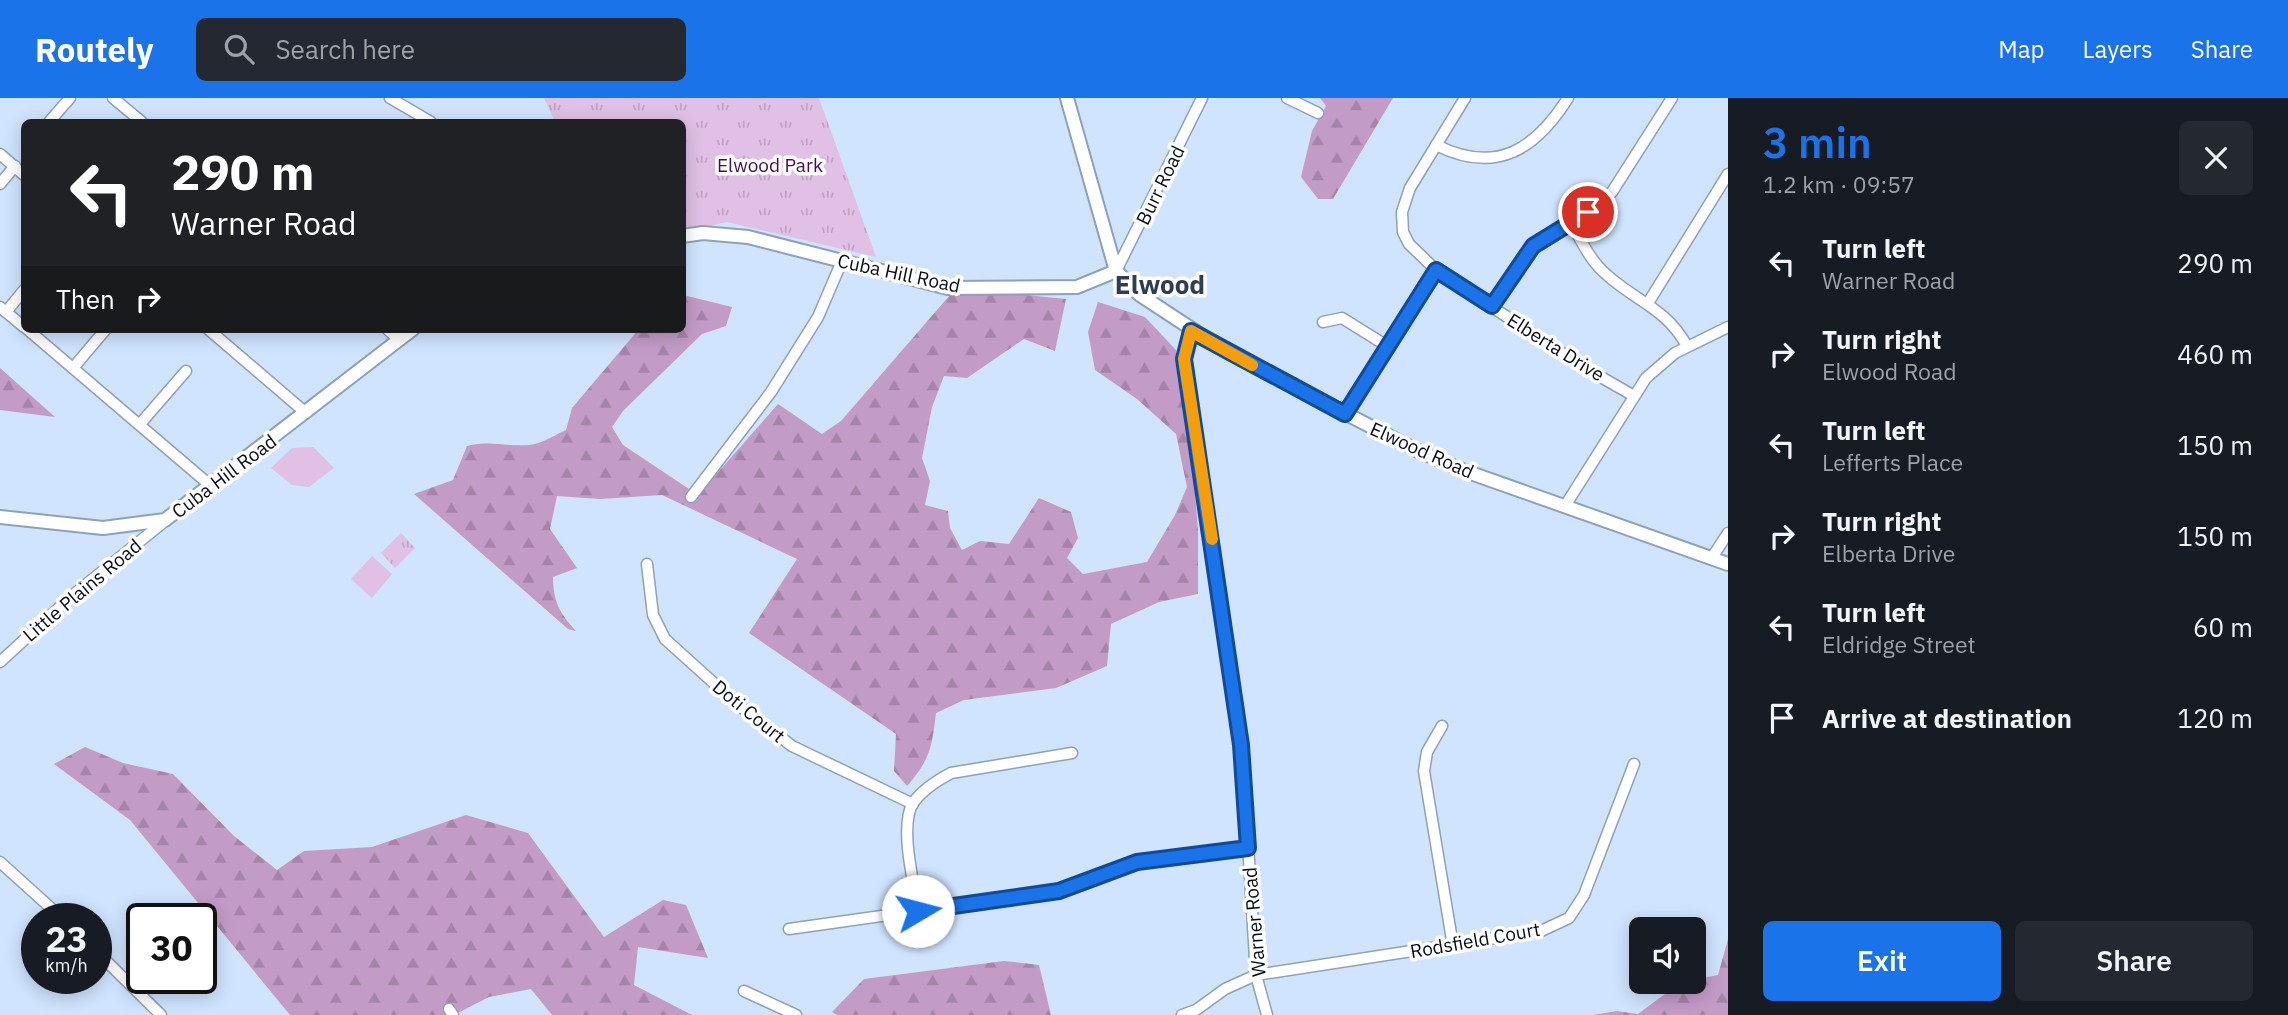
<!DOCTYPE html>
<html lang="en">
<head>
<meta charset="utf-8">
<style>
  body { margin:0; font-family:"IBM Plex Sans",sans-serif; background:#242831; color:#f1f3f6; height:100vh; display:flex; flex-direction:column; font-size:26px; white-space:nowrap }
  * { box-sizing:border-box; margin:0 }
  p { font-size:23px; color:#9ea1a6 }
  .icon { flex:none; width:38px; height:38px; fill:none; stroke:currentColor; stroke-width:2; stroke-linecap:round; stroke-linejoin:round }
  .map { position:relative; flex:1; overflow:hidden }
  .side { display:flex; flex-direction:column; background:#171b24; width:560px }
  .side>* { flex:none }
  .top-card { position:absolute; left:21px; top:21px; width:665px; height:214px; border-radius:10px; box-shadow:0 4px 18px #0003; background:#202124; color:#fff; overflow:hidden }
  .buttons { position:absolute; left:1629px; top:819px; display:grid; gap:14px }
  .buttons a { display:grid; place-items:center; width:77px; height:77px; border-radius:10px; background:#171b24; box-shadow:0 4px 18px #0003; font-size:35px }
  .speed { position:absolute; left:21px; top:805px; display:flex; gap:14px; font-size:35px; font-weight:700; text-align:center }
  .speed>* { display:grid; place-content:center; width:91px; height:91px; border-radius:50%; background:#171b24; box-shadow:0 4px 18px #0003; line-height:1 }
  .speed small { font-size:18px; font-weight:400 }
  .speed .limit { border:4px solid #111; border-radius:10px; background:#fff; color:#111 }
  .pin { position:absolute; display:grid; place-items:center; width:60px; height:60px; color:#fff; margin:-30px; border:4px solid #fff; border-radius:50%; box-shadow:0 2px 7px #0007 }
  .me { position:absolute; width:77px; margin:-38px; rotate:82deg; stroke-linejoin:round; filter:drop-shadow(0 0 5px #0008) }
  .turn { display:flex; align-items:center; gap:24px; height:147px; padding:0 35px; font-size:32px }
  .turn .icon { width:91px; height:91px; stroke-width:2.5 }
  .turn b { display:block; font-size:49px; line-height:60px }
  .then { display:flex; align-items:center; height:66px; padding:0 35px; background:#0003; gap:14px; font-size:26px }
  .round { display:grid; place-items:center; flex:none; width:74px; height:74px; border-radius:10px; background:#242831 }
  .overview { display:flex; align-items:center; justify-content:space-between; height:119px; padding:0 35px }
  h1 { font-size:42px; font-weight:600; line-height:52px; color:#1a73e8 }
  .primary-button { display:flex; gap:14px; margin-top:auto; padding:14px 35px }
  .primary-button a { flex:1; height:80px; border-radius:10px; background:#1a73e8; color:#fff; font-size:28px; font-weight:600; line-height:80px; text-align:center }
  .primary-button a+a { background:#242831; color:#f1f3f6 }
  ul { padding:0; list-style:none }
  li { display:flex; align-items:center; gap:21px; height:91px; padding:0 35px }
  li div { flex:1 }
  li b { display:block; font-size:26px }
  li em { font-style:normal }
  header { display:flex; align-items:center; gap:42px; box-sizing:border-box; height:98px; padding:0 35px; background:#1a73e8; color:#fff }
  header strong { font-size:33px }
  nav { display:flex; gap:38px; margin-inline-start:auto; font-size:24px }
  .search { width:490px; height:63px; background:#242831; display:flex; align-items:center; gap:18px; box-sizing:border-box; padding:0 24px; border-radius:10px; color:#9ea1a6; font-size:26px }
  main { display:flex; flex:1; min-height:0 }
  .map>svg:first-child { display:block }
</style>
</head>
<body>
<header>
<strong>Routely</strong>
<div class="search"><svg class="icon" aria-label="search" viewBox="0 0 24 24"><circle cx="10" cy="10" r="6"/><path d="M15 15l6 6"/></svg>Search here</div>
<nav><a>Map</a><a>Layers</a><a>Share</a></nav>
</header>
<main>
<div class="map">
<svg width="1728" height="917" viewBox="0 0 1728 917">
  <defs>
    <pattern id="forest-firs" width="22" height="20" patternUnits="userSpaceOnUse" patternTransform="scale(1.75)"><rect width="22" height="20" fill="#c39bc7"/><path d="M5 1l3.5 6h-7zM16 11l3.5 6h-7z" fill="#a684aa"/></pattern>
    <pattern id="park-tufts" width="24" height="20" patternUnits="userSpaceOnUse" patternTransform="scale(1.75)"><rect width="24" height="20" fill="#e0c0e4"/><path d="M3 7l-1-3M5 7V3M7 7l1-3M15 17l-1-3M17 17v-4M19 17l1-3" fill="none" stroke="#bfa4c3"/></pattern>
  </defs>
  <rect width="100%" height="100%" fill="#d0e4ff"/>
  <g fill="#e0c0e4">
    <path d="M313,349l21,21 -25,19 -17,-2 -21,-17 21,-20z"/>
    <path d="M372,458l20,18 -20,24 -21,-19z"/>
  </g>
  <g fill="url(#forest-firs)">
    <path d="M1320,0h73l-60,101h-15l-17,-22 11,-46 14,-25z"/>
    <path d="M956,190l110,11 -11,52 -31,-12 -57,39 -23,-2 -12,31 -10,51 8,23 -5,24 23,6 2,17 12,22 18,-9 29,3 30,-46 32,14 7,26 -11,20 16,16 64,-12 28,-47 12,-28 -11,-53 -39,-35 -42,-29 -7,-38 10,-30 47,15 31,33 16,104 6,76v64l-39,8 -48,22 -4,42 -51,22 -92,12 -28,13c-4,34 -6,47 -29,73l-13,-15 2,-37 -147,-101 48,-74 -135,-64 -62,4 -43,-3 -7,33 27,39 -24,9c0,24 7,37 23,54l-8,-2 -154,-135 39,-14 14,-34c24,-6 38,1 62,-1 12,-1 26,-10 37,-15l6,-22 67,-79h43l1,-34 49,12 -6,19 -24,8 -79,77 -11,16 11,18 75,50 80,-91 44,30 19,-13z"/>
    <path d="M0,270l55,49 -55,-7z"/>
    <path d="M85,649l38,16 50,11 61,62 43,34 27,-19 68,-4 94,-32 62,18 76,104 59,-37 23,5 22,53 -70,-11 -4,38 58,30h-140l-21,-26 -42,8 -35,18h-164l-160,-195 -76,-56z"/>
    <path d="M1728,841v76h-135l24,-4 21,3 43,-32 37,-7z"/>
    <path d="M1004,863l35,4 12,50h-214l-5,-3 32,-33z"/>
  </g>
  <g fill="url(#park-tufts)">
    <path d="M544,0h275l57,159 -149,-35 -44,10 -1,-110h-127z"/>
    <path d="M401,435l14,15 -20,20 -14,-15z"/>
  </g>
  <g fill="none" stroke-linecap="round" stroke-linejoin="round">
    <defs>
      <g id="minor">
        <path d="M113,0l29,24"/>
        <path d="M390,0l41,24"/>
        <path d="M1287,0l31,15"/>
        <path d="M1465,0l-55,90 -8,24 1,20 6,12 27,26 144,95 54,31"/>
        <path d="M49,24l21,-24"/>
        <path d="M1436,47c60,30 99,5 132,-47"/>
        <path d="M0,56l24,21"/>
        <path d="M0,86l15,-18"/>
        <path d="M1570,123c11,19 20,40 37,54 30,27 59,33 80,71"/>
        <path d="M1116,173l86,-173"/>
        <path d="M1648,205l80,-129"/>
        <path d="M1492,208l41,-60 68,-43 11,-11 60,-94"/>
        <path d="M0,209l24,20"/>
        <path d="M6,214l18,-22"/>
        <path d="M1323,224l19,-4 45,28"/>
        <path d="M27,231l184,157"/>
        <path d="M208,231l98,84"/>
        <path d="M387,231l11,10"/>
        <path d="M1191,233l-7,28 58,386 14,230 11,40"/>
        <path d="M73,270l33,-39"/>
        <path d="M1344,316l92,-144"/>
        <path d="M140,326l46,-53"/>
        <path d="M691,399l80,-105 47,-75 24,-56"/>
        <path d="M1565,408l81,-128 29,-25 53,-26"/>
        <path d="M1711,461l17,-26"/>
        <path d="M647,466l6,51 12,24 72,65 55,42 121,58"/>
        <path d="M0,564l73,-67 92,-74"/>
        <path d="M1442,628l-15,26 -3,19 29,175"/>
        <path d="M0,764l63,57"/>
        <path d="M918,812c-4,-26 -19,-84 -5,-107 9,-13 25,-23 38,-30l121,-20"/>
        <path d="M789,831l270,-38 78,-29 110,-14"/>
        <path d="M96,853l65,64"/>
        <path d="M744,893l52,24"/>
        <path d="M449,911l4,6"/>
        <path d="M1182,917l14,-5 29,-21 31,-14 285,-44 28,-13 15,-23 50,-131"/>
      </g>
      <g id="major">
        <path d="M1067,0l49,173 24,24 87,57 189,98 49,21 263,93"/>
        <path d="M682,138l21,-3 45,4 200,51 129,-1 39,-16"/>
        <path d="M0,419l103,11 62,-8 248,-191"/>
      </g>
    </defs>
    <use href="#minor" stroke="#8ea1ba" stroke-width="13"/>
    <use href="#major" stroke="#8ea1ba" stroke-width="16"/>
    <use href="#minor" stroke="#fff" stroke-width="10"/>
    <use href="#major" stroke="#fff" stroke-width="12"/>
  </g>
  <g fill="none" stroke-linecap="round" stroke-linejoin="round">
    <defs>
      <path id="route" d="M918,813l141,-20 78,-29 111,-14 -7,-103 -57,-386 7,-28 154,83 91,-144 56,36 41,-60 55,-34"/>
    </defs>
    <use href="#route" stroke="#114b97" stroke-width="18"/>
    <use href="#route" stroke="#1a73e8" stroke-width="12"/>
    <path stroke="#f59e0b" stroke-width="12" d="M1212,441l-28,-180 7,-28 61,34"/>
  </g>
  <g text-anchor="middle" dominant-baseline="central" stroke-width="7" stroke-linejoin="round" paint-order="stroke">
    <g font-size="19" fill="#421148" stroke="#fff">
      <text x="770" y="67">Elwood Park</text>
    </g>
    <g font-size="19" fill="#070d15" stroke="#fff">
      <text transform="translate(1160 87) rotate(-64)">Burr Road</text>
      <text transform="translate(899 175) rotate(12)">Cuba Hill Road</text>
      <text transform="translate(1556 249) rotate(32)">Elberta Drive</text>
      <text transform="translate(1422 352) rotate(24)">Elwood Road</text>
      <text transform="translate(224 378) rotate(-37)">Cuba Hill Road</text>
      <text transform="translate(82 492) rotate(-40)">Little Plains Road</text>
      <text transform="translate(749 613) rotate(39)">Doti Court</text>
      <text transform="translate(1254 824) rotate(-95)">Warner Road</text>
      <text transform="translate(1475 842) rotate(-10)">Rodsfield Court</text>
    </g>
    <g font-size="26" font-weight="bold" fill="#2e3d53" stroke="#fff">
      <text x="1160" y="186">Elwood</text>
    </g>
  </g>
</svg>
<div class="buttons">
<a><svg class="icon" aria-label="sound" viewBox="0 0 24 24"><path d="M4 9h4l5-4v14l-5-4H4zM17 9q2 3 0 6"/></svg></a>
</div>
<div class="speed"><div>23<small>km/h</small></div><div class="limit">30</div></div>
<div class="pin" style="left:1588px;top:114px;background:#d93025"><svg class="icon" aria-label="arrive" viewBox="0 0 24 24"><path d="M6 21V4h12l-3 4 3 4H6"/></svg></div>
<svg class="me" style="left:918px;top:813px" viewBox="-20 -20 40 40"><circle r="19" fill="#fff"/><path d="M0-13L10 11 0 6-10 11z" fill="#1a73e8"/></svg>
<div class="top-card">
<div class="turn"><svg class="icon" aria-label="left" viewBox="0 0 24 24"><path d="M17 20v-9H6M10 6l-5 5 5 5"/></svg><div><b>290 m</b>Warner Road</div></div>
<div class="then">Then<svg class="icon" aria-label="right" viewBox="0 0 24 24"><path d="M7 20v-9h11M14 6l5 5-5 5"/></svg></div>
</div>
</div>
<section class="side">
<div class="overview"><div><h1>3 min</h1><p>1.2 km · 09:57</p></div><a class="round"><svg class="icon" aria-label="close" viewBox="0 0 24 24"><path d="M6 6l12 12M18 6L6 18"/></svg></a></div>
<ul>
<li><svg class="icon" aria-label="left" viewBox="0 0 24 24"><path d="M17 20v-9H6M10 6l-5 5 5 5"/></svg><div><b>Turn left</b><p>Warner Road</p></div><em>290 m</em></li>
<li><svg class="icon" aria-label="right" viewBox="0 0 24 24"><path d="M7 20v-9h11M14 6l5 5-5 5"/></svg><div><b>Turn right</b><p>Elwood Road</p></div><em>460 m</em></li>
<li><svg class="icon" aria-label="left" viewBox="0 0 24 24"><path d="M17 20v-9H6M10 6l-5 5 5 5"/></svg><div><b>Turn left</b><p>Lefferts Place</p></div><em>150 m</em></li>
<li><svg class="icon" aria-label="right" viewBox="0 0 24 24"><path d="M7 20v-9h11M14 6l5 5-5 5"/></svg><div><b>Turn right</b><p>Elberta Drive</p></div><em>150 m</em></li>
<li><svg class="icon" aria-label="left" viewBox="0 0 24 24"><path d="M17 20v-9H6M10 6l-5 5 5 5"/></svg><div><b>Turn left</b><p>Eldridge Street</p></div><em>60 m</em></li>
<li><svg class="icon" aria-label="arrive" viewBox="0 0 24 24"><path d="M6 21V4h12l-3 4 3 4H6"/></svg><div><b>Arrive at destination</b></div><em>120 m</em></li>
</ul>
<div class="primary-button"><a>Exit</a><a>Share</a></div>
</section>
</main>
</body>
</html>
